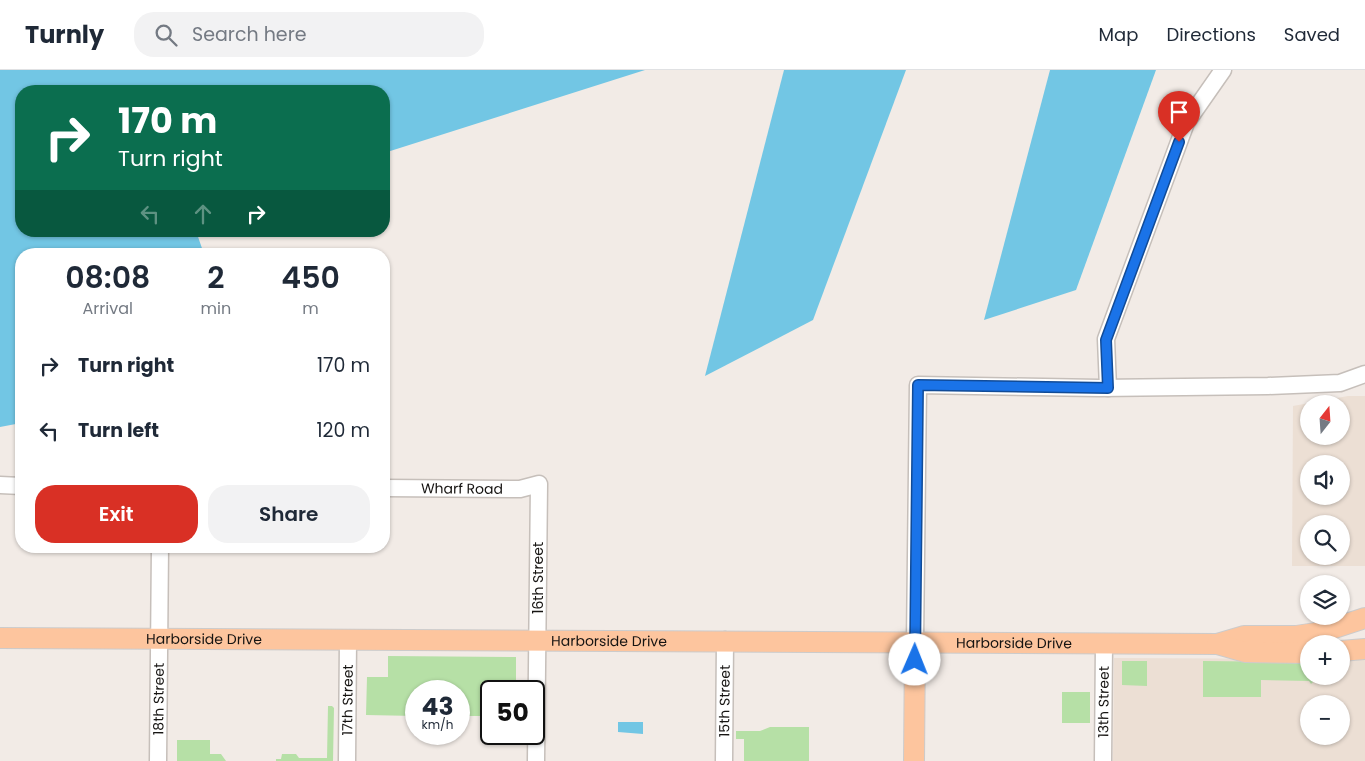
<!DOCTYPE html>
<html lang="en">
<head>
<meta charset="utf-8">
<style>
  body { margin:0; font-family:Poppins,sans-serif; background:#f2f2f3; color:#1f2937; height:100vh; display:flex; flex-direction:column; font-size:19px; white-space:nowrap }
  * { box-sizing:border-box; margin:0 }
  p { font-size:16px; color:#747a83 }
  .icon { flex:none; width:28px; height:28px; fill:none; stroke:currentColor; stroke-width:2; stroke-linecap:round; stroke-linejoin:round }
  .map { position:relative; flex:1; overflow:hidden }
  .sheet { position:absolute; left:15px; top:178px; width:375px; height:305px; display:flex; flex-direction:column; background:#fff; border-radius:20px; box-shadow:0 1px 4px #0004 }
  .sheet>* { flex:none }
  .guide { position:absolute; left:15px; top:15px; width:375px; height:152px; border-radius:20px; box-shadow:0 1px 4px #0004; background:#0b6e4f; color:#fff; overflow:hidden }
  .needle { width:32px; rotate:17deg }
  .buttons { position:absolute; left:1300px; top:325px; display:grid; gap:10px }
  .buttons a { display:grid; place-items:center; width:50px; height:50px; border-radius:50%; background:#fff; box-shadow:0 1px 4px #0004; font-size:25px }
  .speed { position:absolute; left:405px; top:610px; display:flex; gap:10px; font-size:25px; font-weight:700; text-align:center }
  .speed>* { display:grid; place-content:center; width:65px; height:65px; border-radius:50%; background:#fff; box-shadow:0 1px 4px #0004; line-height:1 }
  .speed small { font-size:12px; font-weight:400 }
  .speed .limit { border:2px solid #111; border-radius:8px; background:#fff; color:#111 }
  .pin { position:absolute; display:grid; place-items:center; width:42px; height:42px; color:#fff; margin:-51px -21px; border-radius:50% 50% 50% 0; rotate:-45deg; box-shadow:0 0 5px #0007 }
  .pin .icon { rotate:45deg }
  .me { position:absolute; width:55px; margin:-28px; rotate:1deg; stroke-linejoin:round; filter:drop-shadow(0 0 4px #0008) }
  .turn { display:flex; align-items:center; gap:18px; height:105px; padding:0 20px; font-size:22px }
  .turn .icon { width:65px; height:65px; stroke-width:2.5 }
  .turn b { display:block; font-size:35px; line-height:42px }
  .lanes { display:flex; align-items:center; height:48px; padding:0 20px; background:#0003; justify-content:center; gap:25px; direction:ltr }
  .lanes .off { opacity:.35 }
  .eta { display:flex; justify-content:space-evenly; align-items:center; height:85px; text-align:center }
  .eta b { font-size:30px; font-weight:600; line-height:35px }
  .button { display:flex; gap:10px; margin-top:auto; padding:10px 20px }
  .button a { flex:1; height:58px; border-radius:20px; background:#d93025; color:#fff; font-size:20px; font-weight:600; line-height:58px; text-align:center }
  .button a+a { background:#f2f2f3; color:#1f2937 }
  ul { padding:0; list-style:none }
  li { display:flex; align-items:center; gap:15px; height:65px; padding:0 20px }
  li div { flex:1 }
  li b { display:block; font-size:19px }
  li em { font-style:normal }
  header { display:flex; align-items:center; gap:30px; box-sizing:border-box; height:70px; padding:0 25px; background:#fff; border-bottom:1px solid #e0e1e3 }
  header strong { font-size:24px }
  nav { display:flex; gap:28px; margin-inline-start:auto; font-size:18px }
  .search { width:350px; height:45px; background:#f2f2f3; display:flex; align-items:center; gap:12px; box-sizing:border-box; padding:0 18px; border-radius:20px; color:#747a83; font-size:19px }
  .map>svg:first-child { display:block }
</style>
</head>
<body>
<header>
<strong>Turnly</strong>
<div class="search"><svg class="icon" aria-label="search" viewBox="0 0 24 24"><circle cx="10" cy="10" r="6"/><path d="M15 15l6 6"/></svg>Search here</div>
<nav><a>Map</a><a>Directions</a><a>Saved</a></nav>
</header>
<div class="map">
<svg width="1365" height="691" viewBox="0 0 1365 691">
  <rect width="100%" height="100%" fill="#f2ebe6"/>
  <g fill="#ecdfd4" fill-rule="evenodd">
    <path d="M1348,326h17v170h-73l1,-160zM1309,334h32v32h-32zM1309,394h32v32h-32zM1309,454h32v32h-32z"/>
    <path d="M1365,586v105h-252l1,-103 195,1v17h32v-18zM1309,634h32v32h-32z"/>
  </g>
  <g fill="#b6e0a6">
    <path d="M388,586l128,1v34h-25v25h-25v-11l-7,-1v-13h-43v25l-50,-1 1,-38h21z"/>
    <path d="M1122,591h25v25l-25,-1z"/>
    <path d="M1203,591l106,1v14h10l-8,8 -2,-3 -48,-1v17h-58z"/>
    <rect x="1062" y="622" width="28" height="31"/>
    <path d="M328,636h4l2,2 -1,53h-57v-2h5l1,-5h14l3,4h28z"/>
    <path d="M770,657h39v34h-65v-22h-8v-8h24z"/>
    <path d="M177,670h33v14h11l5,7h-49z"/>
  </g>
  <g fill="#72c6e4">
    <path d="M0,0h645l-261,83v-62h-363v140h175l8,23h-183v169l-21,4z"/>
    <path d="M784,0h122l-93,250 -108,56z"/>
    <path d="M1050,0h106l-80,220 -92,30z"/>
    <path d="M618,652h25v12l-25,-2z"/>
  </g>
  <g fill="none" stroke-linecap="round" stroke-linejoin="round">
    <defs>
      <g id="minor">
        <path d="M1108,318l-2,-49 80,-216 37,-53"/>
        <path d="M0,415l21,1"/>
        <path id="s1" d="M384,418l136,1 19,-5 -3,277"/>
        <path d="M915,571l3,-256 181,3 169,-2 72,-3 25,-9"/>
        <path id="s2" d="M158,691l2,-215"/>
        <path id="s3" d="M347,691l1,-122"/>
        <path id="s4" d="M724,691l1,-121"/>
        <path id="s5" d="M1103,691l1,-118"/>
      </g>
      <g id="major">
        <path id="s6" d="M0,568l1217,6 27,-8h52l26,-4 43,-14"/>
        <path d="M1217,574l28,8 64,1"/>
        <path d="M1341,581l24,-2"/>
        <path d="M914,691l1,-120"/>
      </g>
    </defs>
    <use href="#minor" stroke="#c6bfba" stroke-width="19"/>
    <use href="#major" stroke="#cccbcb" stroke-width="22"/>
    <use href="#minor" stroke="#fff" stroke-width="16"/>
    <use href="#major" stroke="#fdc59e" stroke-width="20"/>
  </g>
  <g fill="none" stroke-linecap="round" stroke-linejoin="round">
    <defs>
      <path id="route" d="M915,590l3,-275 190,3 -2,-48 73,-198"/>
    </defs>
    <use href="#route" stroke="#114b97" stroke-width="12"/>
    <use href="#route" stroke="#1a73e8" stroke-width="9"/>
  </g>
  <g text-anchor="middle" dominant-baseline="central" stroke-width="4" stroke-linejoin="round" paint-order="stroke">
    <g font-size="14" fill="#161412" stroke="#fff">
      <text stroke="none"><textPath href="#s1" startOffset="78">Wharf Road</textPath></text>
      <text transform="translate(538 508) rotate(-90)">16th Street</text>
      <text stroke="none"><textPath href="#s6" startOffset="204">Harborside Drive</textPath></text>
      <text stroke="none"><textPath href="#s6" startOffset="609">Harborside Drive</textPath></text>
      <text stroke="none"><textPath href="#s6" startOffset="1014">Harborside Drive</textPath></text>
      <text stroke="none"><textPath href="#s2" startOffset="62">18th Street</textPath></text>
      <text stroke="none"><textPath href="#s3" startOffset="61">17th Street</textPath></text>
      <text stroke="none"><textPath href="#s4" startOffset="60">15th Street</textPath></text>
      <text stroke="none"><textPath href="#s5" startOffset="59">13th Street</textPath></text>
    </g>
  </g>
</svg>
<div class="buttons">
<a><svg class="needle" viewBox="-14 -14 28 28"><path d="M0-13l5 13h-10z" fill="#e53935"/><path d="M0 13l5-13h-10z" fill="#747a83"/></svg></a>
<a><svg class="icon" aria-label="sound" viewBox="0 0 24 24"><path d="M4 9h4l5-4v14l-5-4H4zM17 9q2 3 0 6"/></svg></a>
<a><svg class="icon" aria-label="search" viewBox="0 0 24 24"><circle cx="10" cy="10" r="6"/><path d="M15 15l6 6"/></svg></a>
<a><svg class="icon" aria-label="layers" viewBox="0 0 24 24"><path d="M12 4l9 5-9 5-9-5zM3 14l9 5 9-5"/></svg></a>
<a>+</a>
<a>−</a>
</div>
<div class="speed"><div>43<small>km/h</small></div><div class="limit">50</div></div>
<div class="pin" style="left:1179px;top:72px;background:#d93025"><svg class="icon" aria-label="arrive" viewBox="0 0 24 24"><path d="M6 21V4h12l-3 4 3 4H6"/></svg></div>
<svg class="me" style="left:915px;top:590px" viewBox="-20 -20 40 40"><circle r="19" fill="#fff"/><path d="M0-13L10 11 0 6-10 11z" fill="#1a73e8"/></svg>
<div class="guide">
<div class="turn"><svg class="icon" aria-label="right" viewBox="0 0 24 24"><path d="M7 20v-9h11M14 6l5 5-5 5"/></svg><div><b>170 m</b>Turn right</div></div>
<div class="lanes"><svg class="icon off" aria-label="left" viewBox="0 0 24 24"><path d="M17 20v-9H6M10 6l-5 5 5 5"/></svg><svg class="icon off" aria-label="ahead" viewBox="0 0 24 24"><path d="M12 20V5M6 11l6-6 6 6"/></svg><svg class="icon" aria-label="right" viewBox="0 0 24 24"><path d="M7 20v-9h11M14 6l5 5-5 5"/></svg></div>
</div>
<section class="sheet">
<div class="eta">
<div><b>08:08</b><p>Arrival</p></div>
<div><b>2</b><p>min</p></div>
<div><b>450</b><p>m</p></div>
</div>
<ul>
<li><svg class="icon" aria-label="right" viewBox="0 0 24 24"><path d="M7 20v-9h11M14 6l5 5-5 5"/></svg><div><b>Turn right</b></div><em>170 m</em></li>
<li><svg class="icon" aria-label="left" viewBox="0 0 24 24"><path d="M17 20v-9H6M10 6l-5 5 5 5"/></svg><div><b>Turn left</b></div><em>120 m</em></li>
</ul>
<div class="button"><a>Exit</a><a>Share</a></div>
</section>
</div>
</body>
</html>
